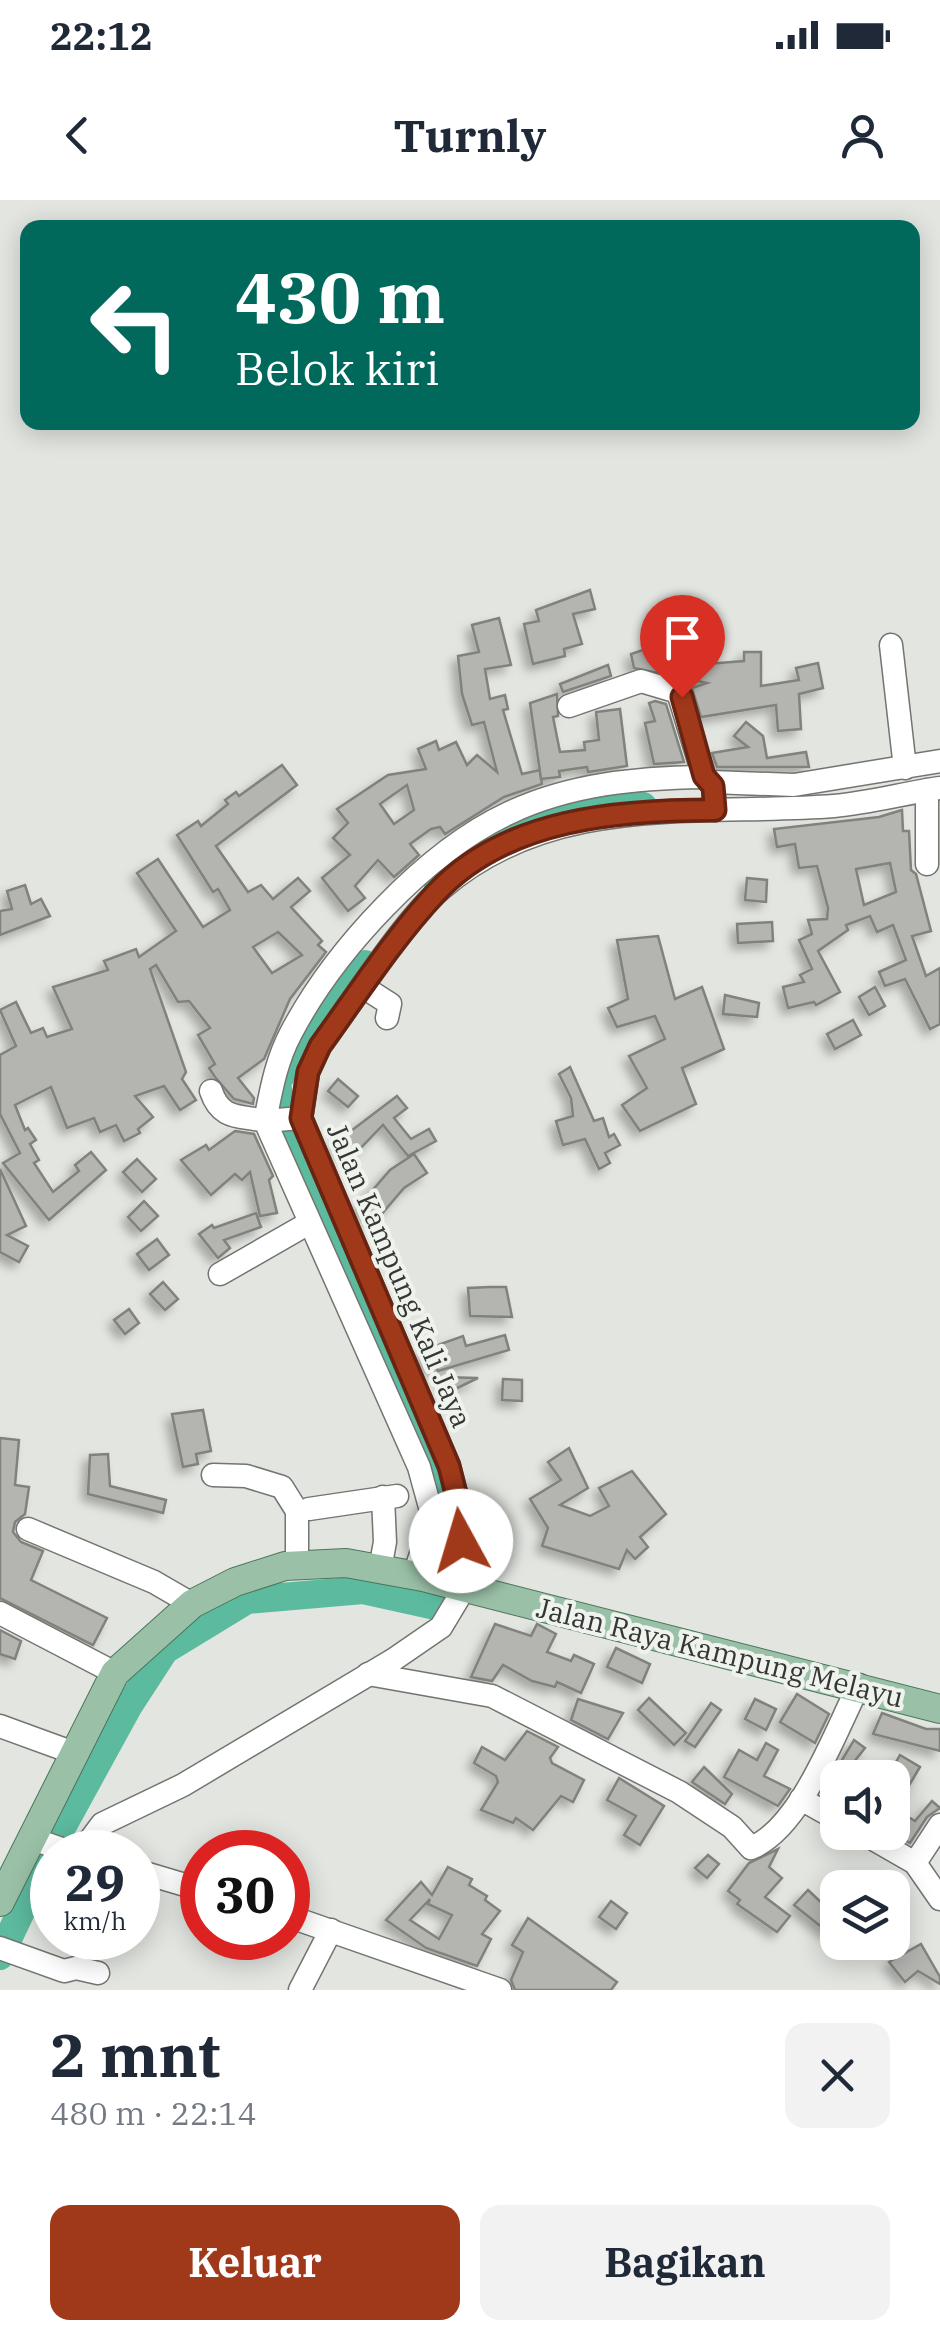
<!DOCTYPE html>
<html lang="id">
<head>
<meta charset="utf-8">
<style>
  body { margin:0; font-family:"IBM Plex Serif",serif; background:#f2f2f3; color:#1f2937; height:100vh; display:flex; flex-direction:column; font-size:38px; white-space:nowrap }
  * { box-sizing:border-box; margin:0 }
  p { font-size:32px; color:#747a83 }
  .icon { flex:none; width:55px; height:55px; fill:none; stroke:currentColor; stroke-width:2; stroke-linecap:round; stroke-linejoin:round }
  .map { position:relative; height:1790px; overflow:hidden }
  .drawer { display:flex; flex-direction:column; background:#fff; flex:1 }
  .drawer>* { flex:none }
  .banner { position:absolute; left:20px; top:20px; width:900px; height:210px; border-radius:20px; box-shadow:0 5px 25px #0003; background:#00695c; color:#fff; overflow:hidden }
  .controls { position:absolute; left:820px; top:1560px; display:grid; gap:20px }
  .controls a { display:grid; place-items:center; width:90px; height:90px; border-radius:20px; background:#fff; box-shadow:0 5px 25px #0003; font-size:50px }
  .speed { position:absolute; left:30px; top:1630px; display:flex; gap:20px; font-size:50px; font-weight:700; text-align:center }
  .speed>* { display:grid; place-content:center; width:130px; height:130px; border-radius:50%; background:#fff; box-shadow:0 5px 25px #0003; line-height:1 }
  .speed small { font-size:25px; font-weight:400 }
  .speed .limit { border:15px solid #d22; background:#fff; color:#111 }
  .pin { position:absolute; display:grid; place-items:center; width:85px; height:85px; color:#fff; margin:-102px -42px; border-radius:50% 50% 50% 0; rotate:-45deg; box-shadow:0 0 10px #0007 }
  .pin .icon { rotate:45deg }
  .me { position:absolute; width:110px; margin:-55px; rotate:354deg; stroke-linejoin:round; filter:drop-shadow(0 0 8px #0008) }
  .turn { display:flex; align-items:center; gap:35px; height:210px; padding:0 50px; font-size:45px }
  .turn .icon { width:130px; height:130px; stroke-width:2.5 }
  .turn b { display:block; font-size:70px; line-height:85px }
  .round { display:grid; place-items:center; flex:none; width:105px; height:105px; border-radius:20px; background:#f2f2f3 }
  .summary { display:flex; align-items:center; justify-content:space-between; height:170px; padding:0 50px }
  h1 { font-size:60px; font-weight:700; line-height:75px }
  .primary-button { display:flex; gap:20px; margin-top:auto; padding:20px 50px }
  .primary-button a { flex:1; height:115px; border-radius:20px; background:#a0381a; color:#fff; font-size:40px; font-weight:700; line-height:115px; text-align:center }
  .primary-button a+a { background:#f2f2f3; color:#1f2937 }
  .status { display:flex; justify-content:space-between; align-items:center; height:70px; padding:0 50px; background:#fff; direction:ltr }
  .status svg { height:28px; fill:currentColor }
  header { display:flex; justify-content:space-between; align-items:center; height:130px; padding:0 50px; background:#fff; font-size:45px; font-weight:700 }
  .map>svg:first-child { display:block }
</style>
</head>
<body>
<div class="status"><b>22:12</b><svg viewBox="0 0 49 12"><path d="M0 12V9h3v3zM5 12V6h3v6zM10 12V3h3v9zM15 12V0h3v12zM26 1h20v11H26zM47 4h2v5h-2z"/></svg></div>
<header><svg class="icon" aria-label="back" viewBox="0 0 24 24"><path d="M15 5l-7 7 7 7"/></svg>Turnly<svg class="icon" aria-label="person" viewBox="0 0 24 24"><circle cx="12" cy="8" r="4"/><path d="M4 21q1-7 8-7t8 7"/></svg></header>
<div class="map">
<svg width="940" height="1790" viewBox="0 0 940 1790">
  <defs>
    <filter id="shadow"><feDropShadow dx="-6" dy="6" stdDeviation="5" flood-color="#0004"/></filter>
  </defs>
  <rect width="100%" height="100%" fill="#e2e5e0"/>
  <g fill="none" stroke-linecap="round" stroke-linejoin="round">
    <g stroke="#5cba9f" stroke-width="28">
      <path d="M438,685l37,-38 114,-40 54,-1"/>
      <path d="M0,1756l54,-114 74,-135 37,-57 82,-50 116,-10 68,15 18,-66 -10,-75 -156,-331 -6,-52 88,-117"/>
    </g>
  </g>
  <g fill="#b4b5b0" stroke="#81827c" stroke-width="2.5" fill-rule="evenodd" filter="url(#shadow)">
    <path d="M590,390l5,19 -22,5 9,30 -18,5 1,7 -32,8 -9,-40 15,-3 -3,-11z"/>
    <path d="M499,418l12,47 -26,4 5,30 15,-4 3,14 -5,1 19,64 18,-4 2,14 -38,13 -59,37 -5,-7 -9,2 -21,15 9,11 -25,22 -16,-17 -23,26 10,12 -17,13 -26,-33 28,-23 -17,-17 15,-15 -11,-14 51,-34 38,-6 -8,-20 18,-8 3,9 17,-8 11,23 10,-10 20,17 -13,-50 -12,3 -10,-31 -4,-38 21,-4 -7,-27zM407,585l7,25 -20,14 -14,-20z"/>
    <path d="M676,434l3,12 20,-6 7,24 38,-3v-9h17v34l38,-6 -3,-12 22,-5 5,25 -24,6 2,35 -23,2 -2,-26 -75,12 -9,-29 15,-5 -73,-15 -3,-14 21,-7 -2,-8z"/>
    <path d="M608,465l3,11 -48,16 -3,-8z"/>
    <path d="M557,494l1,22 -5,1 7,35 25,-2 -1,-8 15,-2 -3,-28 24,-3 7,57 -39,6 -1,-5 -28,4 1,6 -19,2 -11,-76z"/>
    <path d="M655,501l11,3 18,58 -30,2 -9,-41 10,-2 -6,-18z"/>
    <path d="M746,522l17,14 4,22 39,-6 3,15h-92l-5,-14 36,-6 -14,-11z"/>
    <path d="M282,565l15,20 -81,61 32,46 13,-7 12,14 25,-21 12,13 -19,16 31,34 -4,4 8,7 -36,47 -26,60 -26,19 16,20 -1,6 -19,-5 -19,-22 -6,-9 6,-4 -17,-29 12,-7 -21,-27 -11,1 -22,-37 -6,4 36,103 -4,7 14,21 -16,10 -16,-24 -29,10 18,21 -15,12 2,4 -16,8 -8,-16 -16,7 -6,-14 -27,10 -16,-41 -36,18 10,25 3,-2 8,12 -6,4 9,16 -5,3 19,29 26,-21 -4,-6 16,-13 15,18 -57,50 -46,-57 17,-10 -20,-39v-59l16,-9 -16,-36 16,-8 15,31 12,-5 4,9 25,-8 -19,-42 55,-17 -4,-9 32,-12 3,8 37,-26 -39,-58 21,-14 45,68 27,-17 -12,-21 -5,3 -36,-57 21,-14 3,5 27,-22 -3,-4 11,-8 3,4zM278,732l24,23 -30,18 -19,-26z"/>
    <path d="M902,610l1,21h6l2,39 5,4 15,57 -19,5 14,40 14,-8v56l-10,5 -25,-50 -20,7 -6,-14 27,-12 -13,-35 -16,7 -7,-16 -24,9 2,5 -30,21 22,41 -24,13 -2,-3 -26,6 -5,-21 21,-5 -4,-7 12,-6 -13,-29 13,-6 -4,-14 19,-1 1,-11 -11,-42 -18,2 -4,-24 -18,3 -3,-18 105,-12zM890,663l6,29 -32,13 -8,-36z"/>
    <path d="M747,678l20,2 -1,22 -21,-2z"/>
    <path d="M25,685l6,19 10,-5 9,17 -50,19v-24l12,-2 -5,-18z"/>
    <path d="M772,722l1,19 -35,2 -1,-19z"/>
    <path d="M658,736l17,63 27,-12 22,62 -42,19 14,36 -56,27 -18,-26 25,-17 -18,-32 36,-17 -10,-23 -38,11 -9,-19 20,-9 -11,-59z"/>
    <path d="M875,787l10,19 -16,9 -10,-18z"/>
    <path d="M725,795l34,8 -2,14 -34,-3z"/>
    <path d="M853,820l8,15 -26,14 -8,-15z"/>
    <path d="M570,867l24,54 9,-3 6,19 5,-3 6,11 -15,8 5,10 -11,6 -14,-30 -22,6 -7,-24 17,-5 -2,-18 -12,-24z"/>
    <path d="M338,879l20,17 -10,11 -20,-16z"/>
    <path d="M397,896l10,12 -13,10 17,21 18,-10 7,12 -28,15 -25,-31 -32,33 -16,-15z"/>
    <path d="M235,931l19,3 19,42 -4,4 8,33 -17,3 -10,-44 -8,8 -7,-6 -24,21 -30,-35 25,-15 3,5z"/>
    <path d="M414,954l13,19 -23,15 -29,34 -17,-15 32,-37z"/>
    <path d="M137,959l19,20 -14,13 -19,-20z"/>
    <path d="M0,969l26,57 -19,9 21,11 -9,16 -19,-10z"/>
    <path d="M144,1001l14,15 -17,15 -13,-14z"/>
    <path d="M256,1013l5,14 -37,13 6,8 -12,10 -19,-24 13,-9 2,3z"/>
    <path d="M157,1039l12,16 -20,15 -12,-16z"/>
    <path d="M163,1082l15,17 -13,11 -15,-16z"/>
    <path d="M490,1087h16l6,30 -42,-1 -2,-28z"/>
    <path d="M129,1109l10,14 -14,11 -11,-14z"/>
    <path d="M505,1135l4,15 -71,21 -2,-5 -8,3 -7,-18 42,-15 3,10z"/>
    <path d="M441,1177l37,1 -29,14z"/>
    <path d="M503,1179l19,1v21l-20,-1z"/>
    <path d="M203,1210l8,41 -15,3 2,10 -15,3 -11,-53z"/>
    <path d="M0,1238l19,2 -4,45 14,2 -4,27 -10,8 -2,10 8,10 22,9 -12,29 76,38 -14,27 -93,-47z"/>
    <path d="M569,1248l19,40 -28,17 30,11 19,-10 -10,-18 33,-17 34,43 -26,23 8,10 -13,12 -8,-9 -8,19 -77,-23 6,-18 -18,-29 31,-19 -13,-18z"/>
    <path d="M108,1254l2,32 56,14 -3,13 -75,-19 2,-39z"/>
    <path d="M495,1424l36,12 6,-12 19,10 -9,18 24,9 3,-6 20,9 -13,29 -24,-11 -2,5 -23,-6 -29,-16 -11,16 -21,-4z"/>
    <path d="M0,1430l21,11 -6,18 -15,-5z"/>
    <path d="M616,1448l34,16 -8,19 -35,-16z"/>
    <path d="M797,1494l32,20 -14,29 -35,-21z"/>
    <path d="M649,1498l37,35 -12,12 -36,-35z"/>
    <path d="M578,1499l45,14 -15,26 -37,-19z"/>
    <path d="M755,1499l21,10 -10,21 -21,-11z"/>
    <path d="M711,1503l10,7 -26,37 -10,-6z"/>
    <path d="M882,1513l44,16h14v22l-67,-17z"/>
    <path d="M527,1531l31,16 -8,11 2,5 32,17 -11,22 -12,-6 -28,34 -17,-12 -3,5 -32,-13 17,-28 -2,-6 -22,-13 8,-16 23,13z"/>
    <path d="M854,1540l11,8 -27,34 -7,-4z"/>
    <path d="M766,1543l12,7 -14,26 26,13 -12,17 -54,-29 15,-27 18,10z"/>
    <path d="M900,1555l20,12 -25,42 20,12 17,-20 8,7 -13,9 -17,26 -18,-10v-55h-5z"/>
    <path d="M704,1567l28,27 -7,10 -33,-22z"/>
    <path d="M619,1578l45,28 -24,39 -16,-10 12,-19 -29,-16z"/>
    <path d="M778,1649l-9,18 13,11 -17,19 25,19 -13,16 -40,-28 3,-4 -12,-9 21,-28z"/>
    <path d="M708,1655l11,9 -12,14 -12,-10z"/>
    <path d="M448,1667l24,12 -3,6 18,11 -2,4 15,11 -18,23 9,5 -14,27 -51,-18 -40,-28 35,-38 11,13zM430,1699l-2,5 24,11 -13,24 -29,-19z"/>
    <path d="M808,1690l19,18 11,-14v28l-9,11 -35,-28z"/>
    <path d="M611,1701l16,12 -11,16 -17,-12z"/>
    <path d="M528,1718l89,64 -6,8h-96l-4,-10 12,-28 -11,-7z"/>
    <path d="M921,1744l19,33v7l-22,-13 -13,11 -16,-20z"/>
  </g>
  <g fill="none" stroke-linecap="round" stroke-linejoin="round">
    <defs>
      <g id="minor">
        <path d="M891,445l14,123"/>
        <path d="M569,506l72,-25 37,11 26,85 9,9 2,24"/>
        <path d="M711,582l83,3 146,-24"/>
        <path d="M927,590v74"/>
        <path d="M365,788l25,16 -3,14"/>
        <path d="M211,891c10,30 29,24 54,30l154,346 14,51 -19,57"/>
        <path d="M301,918l-36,3c6,-30 11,-60 26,-88 43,-82 134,-181 218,-220 61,-29 128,-35 195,-36"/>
        <path d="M220,1074l89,-51"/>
        <path d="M213,1275l33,1 36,11 15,24v53"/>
        <path d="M309,1309l88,-13"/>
        <path d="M28,1329l126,53 38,22"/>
        <path d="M380,1369l5,-27 -2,-45"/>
        <path d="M450,1384l13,-63 -14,-55 -148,-348 7,-46 12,-26c32,-43 82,-124 121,-157 112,-97 256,-73 393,-83 36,-3 71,-13 106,-18"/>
        <path d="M0,1413l115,60"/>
        <path d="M368,1474l124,22 187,96 53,35 19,21c50,-20 84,-116 108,-163"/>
        <path d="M0,1526l74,27"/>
        <path d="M801,1599l37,21"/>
        <path d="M861,1632l54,31 25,36"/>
        <path d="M30,1638l40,14"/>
        <path d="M81,1652l21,-28 81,-39 210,-125 48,-33 24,-40"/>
        <path d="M915,1663l25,-38"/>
        <path d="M138,1671l64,19"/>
        <path d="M288,1716l212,74"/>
        <path d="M0,1748l64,23 12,-3 22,5"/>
        <path d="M300,1790l31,-60"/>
      </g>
      <path id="major" d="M0,1702l115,-229 77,-69 43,-22 50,-16 61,-3 77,14 517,132"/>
    </defs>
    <use href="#minor" stroke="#727570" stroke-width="25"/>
    <use href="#major" stroke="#4b7659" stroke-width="30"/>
    <use href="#minor" stroke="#fff" stroke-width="22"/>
    <use href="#major" stroke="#9ac1a7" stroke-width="28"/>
  </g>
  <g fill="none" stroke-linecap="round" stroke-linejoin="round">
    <defs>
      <path id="route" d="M461,1341l2,-20 -14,-55 -148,-348 7,-46 12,-26c37,-51 73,-107 116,-153 70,-75 183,-83 279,-83l-2,-24 -9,-10 -22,-79"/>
    </defs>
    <use href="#route" stroke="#682411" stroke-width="25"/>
    <use href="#route" stroke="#a0381a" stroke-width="18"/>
  </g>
  <g text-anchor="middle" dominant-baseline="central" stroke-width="8" stroke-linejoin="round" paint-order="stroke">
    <g font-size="28" fill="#363735" stroke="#eff3ed">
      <text transform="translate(400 1075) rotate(67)">Jalan Kampung Kali Jaya</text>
      <text transform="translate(720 1452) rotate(14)">Jalan Raya Kampung Melayu</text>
    </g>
  </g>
</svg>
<div class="controls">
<a><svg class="icon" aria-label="sound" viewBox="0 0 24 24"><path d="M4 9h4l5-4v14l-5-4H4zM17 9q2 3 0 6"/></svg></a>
<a><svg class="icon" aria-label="layers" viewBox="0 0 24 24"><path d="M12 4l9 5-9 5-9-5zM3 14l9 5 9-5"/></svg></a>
</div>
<div class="speed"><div>29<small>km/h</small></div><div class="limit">30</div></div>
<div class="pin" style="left:682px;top:497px;background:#d93025"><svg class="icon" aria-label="arrive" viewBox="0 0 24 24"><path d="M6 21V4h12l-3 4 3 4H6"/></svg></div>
<svg class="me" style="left:461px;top:1341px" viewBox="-20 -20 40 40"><circle r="19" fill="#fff"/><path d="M0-13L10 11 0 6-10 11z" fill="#a0381a"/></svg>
<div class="banner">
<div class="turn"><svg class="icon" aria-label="left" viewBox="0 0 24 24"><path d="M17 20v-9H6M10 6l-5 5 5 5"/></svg><div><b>430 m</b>Belok kiri</div></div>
</div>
</div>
<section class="drawer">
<div class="summary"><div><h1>2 mnt</h1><p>480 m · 22:14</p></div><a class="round"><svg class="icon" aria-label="close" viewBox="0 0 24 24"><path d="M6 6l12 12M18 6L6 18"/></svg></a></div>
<div class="primary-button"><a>Keluar</a><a>Bagikan</a></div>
</section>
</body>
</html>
